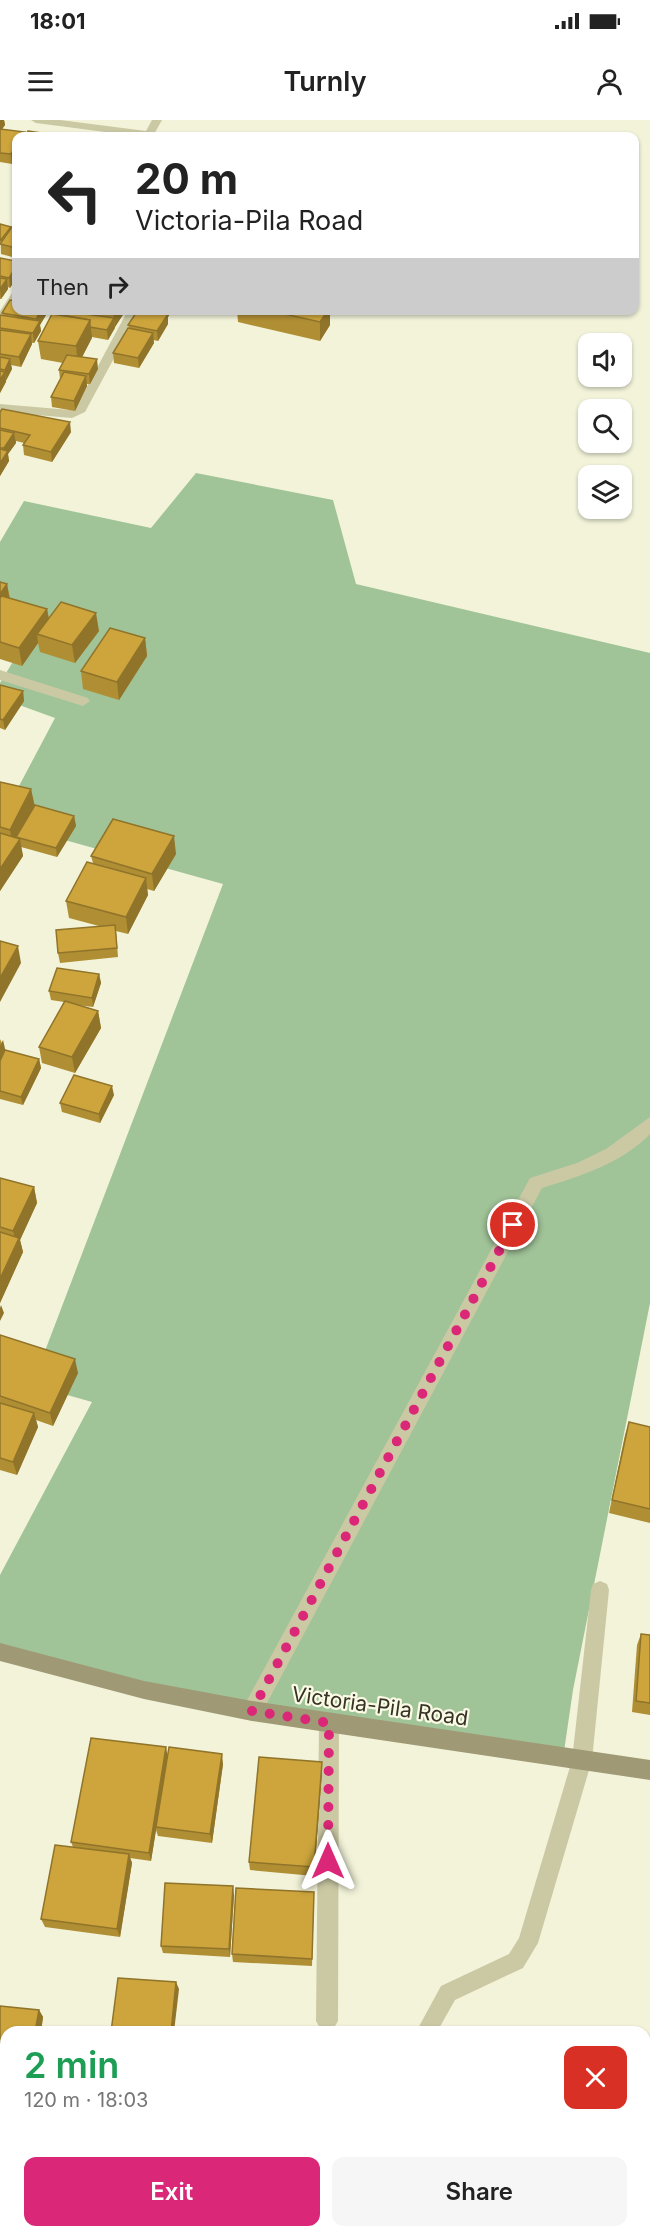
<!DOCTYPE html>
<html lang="en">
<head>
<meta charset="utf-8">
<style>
  body { margin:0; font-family:Inter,sans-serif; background:#f6f6f6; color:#222; height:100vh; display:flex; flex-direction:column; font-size:22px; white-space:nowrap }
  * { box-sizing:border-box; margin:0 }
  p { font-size:20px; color:#767676 }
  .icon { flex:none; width:33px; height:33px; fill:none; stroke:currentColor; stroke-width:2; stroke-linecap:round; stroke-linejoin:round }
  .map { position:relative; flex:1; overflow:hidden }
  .drawer { position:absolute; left:0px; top:1906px; width:651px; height:212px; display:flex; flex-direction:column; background:#fff; border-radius:18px 18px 0 0; box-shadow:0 2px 4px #0004 }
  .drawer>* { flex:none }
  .top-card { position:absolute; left:12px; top:12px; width:627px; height:183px; border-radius:12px; box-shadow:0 2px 4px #0004; background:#fff; color:#222; overflow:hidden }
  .fabs { position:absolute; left:578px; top:213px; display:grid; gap:12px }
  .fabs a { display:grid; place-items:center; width:54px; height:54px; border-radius:12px; background:#fff; box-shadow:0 2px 4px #0004; font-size:30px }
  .pin { position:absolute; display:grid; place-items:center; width:51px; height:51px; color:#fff; margin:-26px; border:3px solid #fff; border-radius:50%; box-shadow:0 2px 6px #0007 }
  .me { position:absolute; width:66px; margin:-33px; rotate:0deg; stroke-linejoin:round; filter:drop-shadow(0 0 4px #0008) }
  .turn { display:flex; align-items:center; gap:21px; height:126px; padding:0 24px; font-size:27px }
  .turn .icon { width:78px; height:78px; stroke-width:2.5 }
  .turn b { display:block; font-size:42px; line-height:51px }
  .then { display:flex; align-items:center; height:57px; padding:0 24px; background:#0003; gap:12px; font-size:22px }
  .round { display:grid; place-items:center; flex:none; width:63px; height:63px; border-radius:12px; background:#f6f6f6 }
  .head { display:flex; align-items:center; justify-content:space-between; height:102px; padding:0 24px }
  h1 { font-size:36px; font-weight:600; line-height:45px; color:#1e9e55 }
  .button { display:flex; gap:12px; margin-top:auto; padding:12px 24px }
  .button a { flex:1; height:69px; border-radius:12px; background:#db2777; color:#fff; font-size:24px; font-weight:600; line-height:69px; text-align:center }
  .button a+a { background:#f6f6f6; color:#222 }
  .status { display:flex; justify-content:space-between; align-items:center; height:42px; padding:0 30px; background:#fff; direction:ltr }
  .status svg { height:16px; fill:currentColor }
  header { display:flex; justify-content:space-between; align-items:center; height:78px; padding:0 24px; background:#fff; font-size:27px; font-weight:600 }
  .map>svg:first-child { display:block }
</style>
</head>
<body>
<div class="status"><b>18:01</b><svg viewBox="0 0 49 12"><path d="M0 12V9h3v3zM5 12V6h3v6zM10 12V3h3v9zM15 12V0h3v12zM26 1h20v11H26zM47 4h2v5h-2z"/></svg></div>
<header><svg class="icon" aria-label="menu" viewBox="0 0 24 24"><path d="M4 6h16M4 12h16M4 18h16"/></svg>Turnly<svg class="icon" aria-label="person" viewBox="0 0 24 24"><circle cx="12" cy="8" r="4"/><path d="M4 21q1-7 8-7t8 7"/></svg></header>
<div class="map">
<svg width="650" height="2117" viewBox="0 0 650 2117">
  <rect width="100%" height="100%" fill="#f2f3d9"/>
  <path fill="#a0c398" d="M196,353l137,27 23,84 294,69v650l-77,387 -10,68 -311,-47 -252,-63v-73l92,-173 -60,-17 191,-501 -223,-62 55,-104 -55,-20v-15l34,-56 -34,-7v-78l24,-41 127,27z"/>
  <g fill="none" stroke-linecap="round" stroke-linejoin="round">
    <g fill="#cbc9a4" fill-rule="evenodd">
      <path d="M650,997v17c-29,30 -70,42 -108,54l-283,530 -7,3 -7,-3 -3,-7 3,-7 285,-526 47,-15 29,-14z"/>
      <path d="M600,1461l7,3 2,6 -17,170 -54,183 -15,25 -68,32 -18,32h-21l25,-46 68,-32 10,-16 53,-178 19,-170 2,-6z"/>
    </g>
    <g fill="#cbc9a4" fill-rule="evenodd">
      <path d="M31,0h29l86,11 6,-11h10l-9,16h-17l-100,-13z"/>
      <path d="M16,172v11l-12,19 -4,2v-13l12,-18z"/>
      <path d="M128,190h12l-55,102 -13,6 -72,-6v-8l70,6 6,-3z"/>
      <path d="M0,550l88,28 2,3 -7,5 -83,-26z"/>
      <path d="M329,1593l7,3 3,7 -1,298 -4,7 -7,4 -7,-4 -4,-7 3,-298 3,-7z"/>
    </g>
    <path fill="#9f9975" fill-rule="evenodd" d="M0,1523l144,38 108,20 398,59v20l-398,-59 -108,-22 -144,-38z"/>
  </g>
  <g fill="#b08e34">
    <path d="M0,0h4l1,5 -3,4 23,6h30l-39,1v26l-1,-2 -3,4 -12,-2z"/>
    <path d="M0,104l11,5 5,-1v30l-15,-4z"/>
    <path d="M0,138l16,3 -6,27 -2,-1v2l-7,10h-1z"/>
    <path d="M16,190h110l-11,17 -7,13 -16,-3 -10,20 16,12 -8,15h-3v2l-12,25 -23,-4 -1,-10 9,-18 -1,-9 4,-7 -22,-4 -3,-18 14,-27 -7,-1 1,2 -6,10 1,6 -7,12h-2v1l-11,23 -10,-2 1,4 -12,24v-77l3,-1 -1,-2z"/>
    <path d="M137,190h35l-4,7v7l-10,17 -5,-1 1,3 -15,25 -25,-5 -1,-10 16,-25 -1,-3z"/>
    <path d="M237,190h93v15l-10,16 -82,-19z"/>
    <path d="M0,292l71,20 -19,30 -28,-7 -1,-10 1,-2 -8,-2v2l-8,11 1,7 -9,15z"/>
    <path d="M0,462l7,2 3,14 37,11 2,9 50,13 -24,32 -35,-11 -2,-9 -16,23 -22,-7z"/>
    <path d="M145,518l2,18 -28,44 -36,-11 -2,-18z"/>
    <path d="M0,565l23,6 1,10 -19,29 -5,-2z"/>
    <path d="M0,662l31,7 3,18 40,9 2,10 -19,31 -36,-10 2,9 -23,35z"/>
    <path d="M176,734l-22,37 -7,-2 1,6 -20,39 -12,-3 2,26 -58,6 -2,-10 41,-27 -30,-8 -3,-17 27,-38 -2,-7z"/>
    <path d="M99,854l2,9 -8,24 -16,-2 21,6 3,17 -26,45 -33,-10 -3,-16 25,-45 -13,-2 -2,-9z"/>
    <path d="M0,919l5,11 34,9 2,9 -18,37 -23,-6z"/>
    <path d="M114,975l-14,28 -38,-11 -2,-9z"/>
    <path d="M0,1058l34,9 3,16 -17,37 3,12 -23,51z"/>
    <path d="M0,1215l78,38 -25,53 -17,-6 2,7 -21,48 -17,-5z"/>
    <path d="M629,1302l21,5v96l-41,-10 16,-78z"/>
    <path d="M641,1514l9,1v80l-18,-3 5,-67z"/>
    <path d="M168,1635l55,9 -11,79 -54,-7 -2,-6 -5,31 -21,-3 2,5 -12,74 -75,-10 -4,-8 32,-72 -2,-5z"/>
    <path d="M322,1651l-8,105 -64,-6 -1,-8z"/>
    <path d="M234,1775l-4,62 -67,-4 -2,-7z"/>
    <path d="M314,1780l-2,66 -79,-4 -1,-8z"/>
    <path d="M0,1886l39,4 4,7 -2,15h-35v61l-6,-1z"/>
  </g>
  <g fill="#90742a">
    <path d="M0,0h4l1,5 -5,7z"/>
    <path d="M16,26v6h-2l1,8 -3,4 -1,-10z"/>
    <path d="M16,147v12l-6,9 -1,-10z"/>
    <path d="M7,159l1,10 -7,10 -1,-10z"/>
    <path d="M41,190h4l1,5 -6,10 1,6 -7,12 -1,-10 4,-8 -1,-6z"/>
    <path d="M113,190h13l-11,17z"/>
    <path d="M165,190h7l-4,7v7l-10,17 -1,-10 8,-13z"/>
    <path d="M328,190h2v15l-10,16v-19z"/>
    <path d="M114,198l1,10 -7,12 -1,-10z"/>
    <path d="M90,200l2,18 -14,27 -2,-19z"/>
    <path d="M153,213l1,10 -15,25 -1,-10z"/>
    <path d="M31,214l1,10 -11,23 -2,-10z"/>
    <path d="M10,239l2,10 -6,11 -1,-10z"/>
    <path d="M97,239l1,10 -8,15 -1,-10z"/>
    <path d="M5,252l1,10 -6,11v-13z"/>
    <path d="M86,256l1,10 -12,25 -1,-10z"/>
    <path d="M70,302l1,10 -19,30 -1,-10z"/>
    <path d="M14,313l2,10 -8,11 1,7 -9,15v-13l5,-8 -1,-7z"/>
    <path d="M7,464l3,18 -10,15v-23z"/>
    <path d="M47,489l3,18 -13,7 1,9 -16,23 -3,-18z"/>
    <path d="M96,493l3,18 -24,32 -3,-18z"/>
    <path d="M145,518l2,18 -28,44 -2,-18z"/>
    <path d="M23,571l1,10 -19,29 -2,-10z"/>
    <path d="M31,669l4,18 -19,30 1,3 -4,7 -3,-17z"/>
    <path d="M74,696l2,10 -19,31 -1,-9z"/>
    <path d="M174,716l2,18 -22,37 -2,-17z"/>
    <path d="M20,719l3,17 -23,35v-22z"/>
    <path d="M146,758l2,17 -20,39 -2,-17z"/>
    <path d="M18,826l3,17 -21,39v-24z"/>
    <path d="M99,854l2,9 -8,24 -1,-9z"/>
    <path d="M98,891l3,17 -26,45 -3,-16z"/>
    <path d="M3,920l4,17 -7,13v-24z"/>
    <path d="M39,939l2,9 -18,37 -2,-8z"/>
    <path d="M112,966l2,9 -14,28 -1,-9z"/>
    <path d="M34,1067l3,16 -17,37 3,12 -23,51v-24l17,-35 -4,-13z"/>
    <path d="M1,1185l3,8 -4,8v-13z"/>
    <path d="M75,1239l3,14 -25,53 -3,-13z"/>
    <path d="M34,1293l4,14 -21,48 -4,-13z"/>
    <path d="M166,1627l2,11 -12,69v3l-5,31 -2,-8z"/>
    <path d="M222,1634l1,10 -11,79 -2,-9z"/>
    <path d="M322,1642v9l-8,105v-9z"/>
    <path d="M129,1734l3,9 -12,74 -3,-8z"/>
    <path d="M233,1766l1,9 -4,62 -1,-8z"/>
    <path d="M176,1862l3,7 -5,43h-3z"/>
    <path d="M39,1890l4,7 -2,15h-6z"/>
  </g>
  <g fill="#cda53c" stroke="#90742a" stroke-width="1.5">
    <path d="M0,9l25,3 -2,4h-7v10l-5,8 -11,-1z"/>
    <path d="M28,11l27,4 -1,1h-29z"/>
    <path d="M0,104l11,3 -11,14z"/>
    <path d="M12,107l4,1v20l-16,-4z"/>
    <path d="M0,138l16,3v6l-7,11 -9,-2z"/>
    <path d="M0,158l7,1 -7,10z"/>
    <path d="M10,180l6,1v9h25l-5,9 -34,-6z"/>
    <path d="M138,190h12l18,4 -11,17 -29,-6z"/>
    <path d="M267,190h61l-8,12z"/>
    <path d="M64,191l50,7 -7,12 -17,-3v-7l-28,-5z"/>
    <path d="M52,194l38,6 -14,26 -38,-5z"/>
    <path d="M0,195l40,6 -7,12 -33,-5z"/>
    <path d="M128,208l25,5 -15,25 -25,-5z"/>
    <path d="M0,210l31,4 -12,23 -19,-3z"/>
    <path d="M67,235l30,4 -8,15 -30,-4z"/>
    <path d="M0,237l10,2 -5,11 -5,-1z"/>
    <path d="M0,251l5,1 -5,8z"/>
    <path d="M64,252l22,4 -12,25 -23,-4z"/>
    <path d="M2,289l68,13 -19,30 -28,-7 7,-10 -30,-7v-16z"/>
    <path d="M0,310l14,3 -10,15h-4z"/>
    <path d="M0,329l8,2 -8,12z"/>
    <path d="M0,462l7,2 -7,10z"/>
    <path d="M2,476l45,13 -28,39 -19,-6v-44z"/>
    <path d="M61,482l35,11 -24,32 -35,-11z"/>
    <path d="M110,508l35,10 -28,44 -36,-11z"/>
    <path d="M0,565l23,6 -20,29 -3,-1z"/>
    <path d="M0,662l31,7 -21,41 -10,-3z"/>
    <path d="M35,685l39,11 -18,32 -40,-11z"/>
    <path d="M113,699l61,17 -22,38 -61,-18z"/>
    <path d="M0,713l20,6 -20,30z"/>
    <path d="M87,742l59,16 -20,39 -60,-16z"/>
    <path d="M115,805l2,23 -59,5 -2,-23z"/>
    <path d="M0,821l18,5 -18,32z"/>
    <path d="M57,848l42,6 -7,24 -43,-7z"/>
    <path d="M65,881l33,10 -26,46 -33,-10z"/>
    <path d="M5,930l34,9 -18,38 -21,-6v-30z"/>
    <path d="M74,955l38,11 -13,28 -39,-11z"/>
    <path d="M0,1058l34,9 -21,44 -13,-4z"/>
    <path d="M0,1112l19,6 -19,41z"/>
    <path d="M0,1215l75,24 -25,54 -50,-17z"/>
    <path d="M0,1283l34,10 -21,49 -13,-4z"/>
    <path d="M629,1302l21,5v82l-38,-9z"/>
    <path d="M641,1514l9,1v68l-14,-2z"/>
    <path d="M91,1618l75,9 -17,106 -78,-11z"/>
    <path d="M169,1627l53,7 -12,80 -54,-7z"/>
    <path d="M259,1637l63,5 -8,105 -65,-5z"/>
    <path d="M55,1725l74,9 -12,75 -76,-10z"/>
    <path d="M165,1763l68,3 -4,63 -68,-3z"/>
    <path d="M236,1768l78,4 -2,67 -80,-5z"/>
    <path d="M118,1858l58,4 -5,50h-60z"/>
    <path d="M0,1886l39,4 -4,22h-29v56l-6,-1z"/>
  </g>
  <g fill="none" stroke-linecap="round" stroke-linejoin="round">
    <path stroke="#db2777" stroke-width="10" stroke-dasharray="0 18" d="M328,1741l1,-138 -77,-12 261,-486"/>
  </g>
  <g text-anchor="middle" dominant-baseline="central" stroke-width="4.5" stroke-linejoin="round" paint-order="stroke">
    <g font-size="21" fill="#363326" stroke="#fafae5">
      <text transform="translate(380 1586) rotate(8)">Victoria-Pila Road</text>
    </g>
  </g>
</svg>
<div class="fabs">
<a><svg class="icon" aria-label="sound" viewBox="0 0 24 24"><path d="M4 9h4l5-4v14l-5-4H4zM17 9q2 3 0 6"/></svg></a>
<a><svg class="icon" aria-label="search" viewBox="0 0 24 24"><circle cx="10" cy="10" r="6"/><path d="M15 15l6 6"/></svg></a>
<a><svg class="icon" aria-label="layers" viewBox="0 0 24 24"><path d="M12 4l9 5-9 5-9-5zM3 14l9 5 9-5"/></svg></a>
</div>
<div class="pin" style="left:513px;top:1105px;background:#d93025"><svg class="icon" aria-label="arrive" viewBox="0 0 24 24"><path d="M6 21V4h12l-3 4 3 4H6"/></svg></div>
<svg class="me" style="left:328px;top:1741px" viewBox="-20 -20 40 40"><path d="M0-17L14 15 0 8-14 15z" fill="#db2777" stroke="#fff" stroke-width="4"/></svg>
<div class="top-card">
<div class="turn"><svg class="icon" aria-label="left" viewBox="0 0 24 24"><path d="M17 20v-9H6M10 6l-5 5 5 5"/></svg><div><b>20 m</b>Victoria-Pila Road</div></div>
<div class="then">Then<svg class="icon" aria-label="right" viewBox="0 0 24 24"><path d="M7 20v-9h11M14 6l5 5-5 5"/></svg></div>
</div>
<section class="drawer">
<div class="head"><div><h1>2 min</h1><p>120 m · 18:03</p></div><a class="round" style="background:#d93025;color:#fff"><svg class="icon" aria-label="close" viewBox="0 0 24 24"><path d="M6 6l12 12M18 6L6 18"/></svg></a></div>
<div class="button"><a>Exit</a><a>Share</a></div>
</section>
</div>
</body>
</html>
